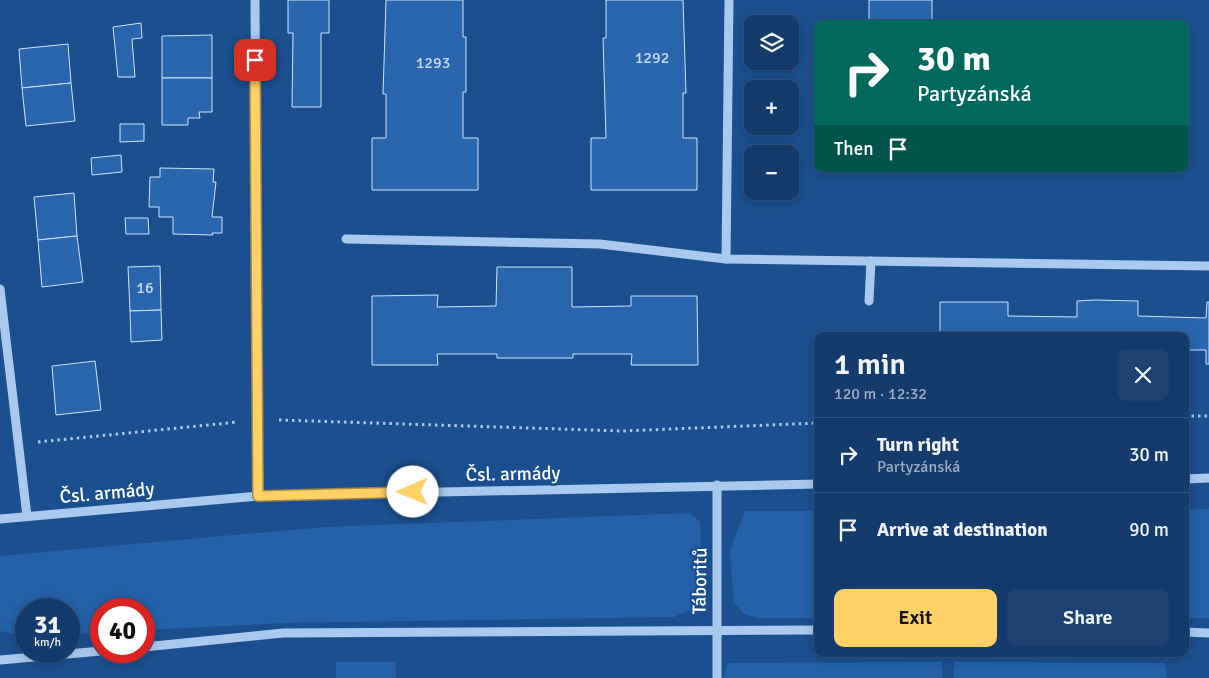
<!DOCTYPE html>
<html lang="en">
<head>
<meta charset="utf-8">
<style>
  body { margin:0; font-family:Signika,sans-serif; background:#1d4271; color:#f1f3f6; height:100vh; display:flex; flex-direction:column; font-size:19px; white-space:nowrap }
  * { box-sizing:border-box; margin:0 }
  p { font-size:16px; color:#9dadc1 }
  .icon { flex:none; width:28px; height:28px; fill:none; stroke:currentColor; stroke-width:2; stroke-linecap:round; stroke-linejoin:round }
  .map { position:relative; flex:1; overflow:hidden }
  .sheet { position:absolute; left:814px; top:332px; width:375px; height:325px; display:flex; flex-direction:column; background:#143b6b; border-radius:10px; box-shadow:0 2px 12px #0003,0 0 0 1px #33557e }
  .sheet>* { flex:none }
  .hud { position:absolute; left:814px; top:20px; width:375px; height:152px; border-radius:10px; box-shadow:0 2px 12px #0003,0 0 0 1px #33557e; background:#00695c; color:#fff; overflow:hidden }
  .buttons { position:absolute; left:744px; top:15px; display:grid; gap:10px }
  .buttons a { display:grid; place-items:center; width:55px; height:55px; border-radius:10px; background:#143b6b; box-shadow:0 2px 12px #0003,0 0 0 1px #33557e; font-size:25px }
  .speed { position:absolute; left:15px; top:598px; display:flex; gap:10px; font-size:25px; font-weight:700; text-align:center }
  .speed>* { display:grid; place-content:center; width:65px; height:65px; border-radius:50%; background:#143b6b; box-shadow:0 2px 12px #0003,0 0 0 1px #33557e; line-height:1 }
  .speed small { font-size:12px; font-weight:400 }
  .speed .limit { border:8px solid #d22; background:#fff; color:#111 }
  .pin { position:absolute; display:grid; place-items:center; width:42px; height:42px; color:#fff; margin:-21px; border-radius:10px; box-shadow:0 2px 8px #0006 }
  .me { position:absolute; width:55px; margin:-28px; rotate:269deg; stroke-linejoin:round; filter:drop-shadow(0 0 4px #0008) }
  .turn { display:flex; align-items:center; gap:18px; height:105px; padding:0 20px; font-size:22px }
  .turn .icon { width:65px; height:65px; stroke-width:2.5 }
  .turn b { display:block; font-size:35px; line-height:42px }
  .then { display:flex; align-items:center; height:48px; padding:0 20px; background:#0003; gap:10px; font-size:19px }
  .round { display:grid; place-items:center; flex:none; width:52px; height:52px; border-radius:10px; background:#1d4271 }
  .summary { display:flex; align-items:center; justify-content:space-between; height:85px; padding:0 20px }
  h1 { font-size:30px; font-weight:600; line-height:38px }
  .action { display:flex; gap:10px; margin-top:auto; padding:10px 20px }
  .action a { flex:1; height:58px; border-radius:10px; background:#ffd166; color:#111; font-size:20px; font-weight:600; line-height:58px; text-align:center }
  .action a+a { background:#1d4271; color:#f1f3f6 }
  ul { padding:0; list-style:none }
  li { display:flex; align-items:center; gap:15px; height:75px; padding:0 20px; border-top:1px solid #33557e }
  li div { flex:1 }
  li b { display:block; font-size:19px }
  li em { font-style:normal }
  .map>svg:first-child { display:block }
</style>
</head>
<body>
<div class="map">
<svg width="1209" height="678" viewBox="0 0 1209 678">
  <rect width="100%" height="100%" fill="#1b4f8f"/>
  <g fill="#2461a8">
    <path d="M1209,509v109h-24v-108z"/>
    <path d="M745,511h72v107h-60l-13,-4 -10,-11 -4,-52z"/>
    <path d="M690,513l10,9 3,70 -10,17 -19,8 -389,6 -141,7v-21h-43v24l-32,1v-25h-43v28l-26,-6v-75l324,-29z"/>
    <path d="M336,662h59l1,16h-60z"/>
    <path d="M942,662v16h-219l5,-15z"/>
    <path d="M954,662l211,1 2,15h-213z"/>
  </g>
  <g fill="#2a66ad" stroke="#cfe3fa">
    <path d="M288,0h41v33h-8v74h-29l1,-74h-5z"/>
    <path d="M386,0h77v37h3v55h-3v46h15v52h-106v-52h14v-44h-3z"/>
    <path d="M606,0h77l3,93h-3v45h14v52h-106v-52h15l-3,-100h3z"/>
    <rect x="869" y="0" width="63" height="24"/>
    <path d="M141,23l1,15 -10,1 3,38h-17l-5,-50z"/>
    <path d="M212,35v43h-50v-42z"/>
    <path d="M68,44l3,39 -49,5 -3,-39z"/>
    <path d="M162,78h50v34h-13l1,6h-12v7h-26z"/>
    <path d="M71,83l4,38 -49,5 -4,-38z"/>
    <path d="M120,124h24v17l-24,1z"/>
    <path d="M121,155l1,17 -30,3 -1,-17z"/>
    <path d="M160,168l54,1 -1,13h3l-4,35h10v16h-10l1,2 -40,-1v-17h-14v-10h-10l1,-30h10z"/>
    <path d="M74,193l3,43 -39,4 -4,-43z"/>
    <path d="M125,218h23l1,16h-23z"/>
    <path d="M77,236l6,46 -41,5 -4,-47z"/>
    <path d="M160,266l1,44 -31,1 -2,-44z"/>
    <path d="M497,267h75v40l59,-1v-10h66l1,69h-67l1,-11h-59v4h-76v-4h-60l1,11h-66v-69l66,-1 -1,12 59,-1z"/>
    <path d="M1095,300l43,1v15l68,2 1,-16h2v62h-3v-14h-21v-14h-245v-34h68v14l69,1v-16z"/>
    <path d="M161,310l1,30 -31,2 -1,-31z"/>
    <path d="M95,361l6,49 -45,5 -4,-49z"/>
  </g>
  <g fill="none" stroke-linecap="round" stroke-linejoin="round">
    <g stroke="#a9c9ee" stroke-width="3" stroke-dasharray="2.5 4" stroke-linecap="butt">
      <path d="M1185,416h24"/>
      <path d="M279,420l344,11 195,-8"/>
      <path d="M38,442l200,-20"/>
    </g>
    <g stroke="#a9c9ee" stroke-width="9">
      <path d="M255,0l3,496"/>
      <path d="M346,239l254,5 126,15 483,7"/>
      <path d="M726,259l3,-259"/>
      <path d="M0,289l27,227"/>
      <path d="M869,301l2,-40"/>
      <path d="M1185,479l24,-1"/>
      <path d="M0,519l258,-23 560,-12"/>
      <path d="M1185,632l24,1"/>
      <path d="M144,647l139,-14 535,-3"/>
      <path d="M0,660l101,-9"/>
      <path d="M717,678v-193"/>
    </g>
  </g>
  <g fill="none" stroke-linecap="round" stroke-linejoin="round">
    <defs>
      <path id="route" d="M255,60l3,436 155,-4"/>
    </defs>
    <use href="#route" stroke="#a68842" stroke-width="12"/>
    <use href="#route" stroke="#ffd166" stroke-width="9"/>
  </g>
  <g text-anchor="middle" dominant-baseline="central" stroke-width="5" stroke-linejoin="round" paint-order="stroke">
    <g font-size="16" fill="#cad9ea">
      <text x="652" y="58">1292</text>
      <text x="433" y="63">1293</text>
      <text x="145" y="288">16</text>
    </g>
    <g font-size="19" fill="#fff" stroke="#1b4f8f">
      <text transform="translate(513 474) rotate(-1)">Čsl. armády</text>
      <text transform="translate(107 493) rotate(-5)">Čsl. armády</text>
      <text transform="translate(700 581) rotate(-89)">Táboritů</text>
    </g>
  </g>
</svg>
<div class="buttons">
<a><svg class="icon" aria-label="layers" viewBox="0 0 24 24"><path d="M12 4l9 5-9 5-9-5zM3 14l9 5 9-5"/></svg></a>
<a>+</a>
<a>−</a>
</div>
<div class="speed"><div>31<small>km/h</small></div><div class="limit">40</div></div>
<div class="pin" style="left:255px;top:60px;background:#d93025"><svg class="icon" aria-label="arrive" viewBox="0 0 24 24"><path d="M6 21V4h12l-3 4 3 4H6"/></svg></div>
<svg class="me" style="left:413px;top:492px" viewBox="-20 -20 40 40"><circle r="19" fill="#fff"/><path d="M0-13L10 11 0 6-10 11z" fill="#ffd166"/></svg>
<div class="hud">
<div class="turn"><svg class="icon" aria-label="right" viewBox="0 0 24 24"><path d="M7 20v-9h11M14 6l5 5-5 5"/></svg><div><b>30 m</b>Partyzánská</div></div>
<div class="then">Then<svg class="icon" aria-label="arrive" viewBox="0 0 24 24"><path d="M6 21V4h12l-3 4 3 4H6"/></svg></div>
</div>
<section class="sheet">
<div class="summary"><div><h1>1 min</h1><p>120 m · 12:32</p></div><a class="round"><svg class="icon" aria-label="close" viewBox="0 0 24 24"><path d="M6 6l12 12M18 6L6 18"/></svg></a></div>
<ul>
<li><svg class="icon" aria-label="right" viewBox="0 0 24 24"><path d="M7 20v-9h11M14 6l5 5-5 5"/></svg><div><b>Turn right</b><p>Partyzánská</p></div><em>30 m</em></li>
<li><svg class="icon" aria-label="arrive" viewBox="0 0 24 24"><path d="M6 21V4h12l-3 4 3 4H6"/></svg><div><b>Arrive at destination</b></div><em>90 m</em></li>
</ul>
<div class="action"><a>Exit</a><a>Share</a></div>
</section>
</div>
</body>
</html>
